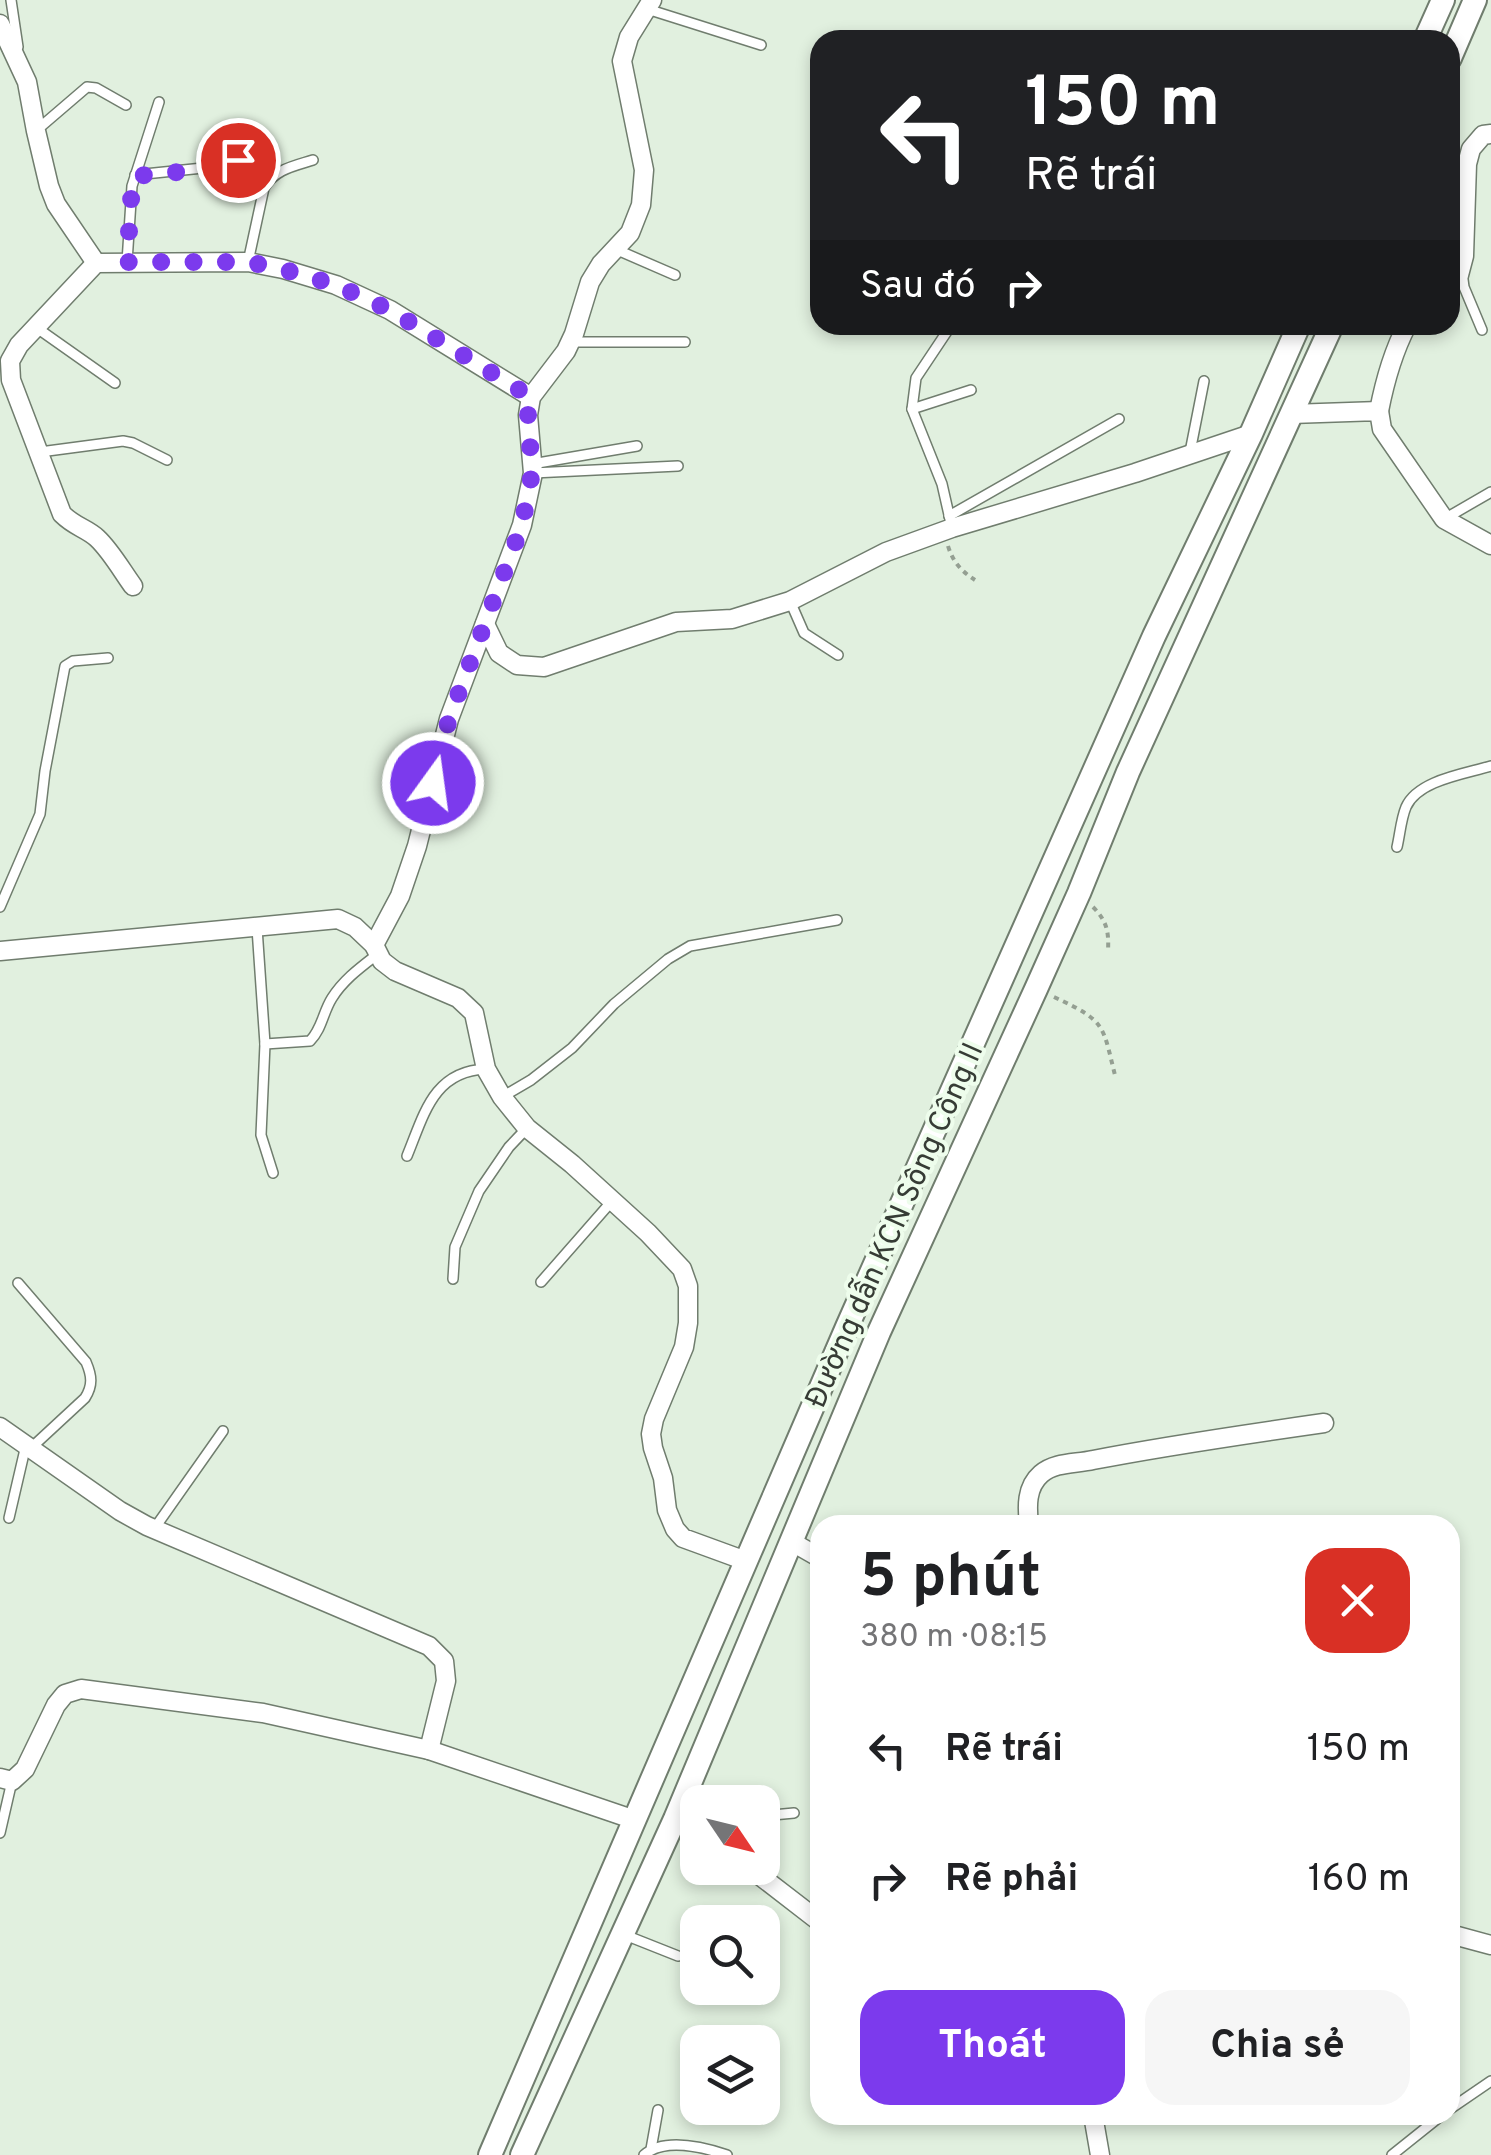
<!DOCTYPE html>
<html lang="vi">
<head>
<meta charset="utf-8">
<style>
  body { margin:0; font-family:Overpass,sans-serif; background:#f6f6f6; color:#202124; height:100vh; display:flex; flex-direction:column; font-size:38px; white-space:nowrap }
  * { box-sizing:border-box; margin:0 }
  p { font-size:32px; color:#757577 }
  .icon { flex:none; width:55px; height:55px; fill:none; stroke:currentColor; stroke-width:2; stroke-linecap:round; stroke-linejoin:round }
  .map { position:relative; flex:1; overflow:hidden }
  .details { position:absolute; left:810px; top:1515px; width:650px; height:610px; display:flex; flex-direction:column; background:#fff; border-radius:30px; box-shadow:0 5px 15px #0003 }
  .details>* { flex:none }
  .top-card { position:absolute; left:810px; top:30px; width:650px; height:305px; border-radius:30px; box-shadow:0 5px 15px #0003; background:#202124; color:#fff; overflow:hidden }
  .needle { width:65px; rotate:125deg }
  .fabs { position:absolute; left:680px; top:1785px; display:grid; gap:20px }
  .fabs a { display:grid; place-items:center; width:100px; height:100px; border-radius:20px; background:#fff; box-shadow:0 5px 15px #0003; font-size:50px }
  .pin { position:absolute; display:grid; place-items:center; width:85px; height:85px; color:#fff; margin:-42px; border:5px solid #fff; border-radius:50%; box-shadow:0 2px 10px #0007 }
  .me { position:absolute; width:110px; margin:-55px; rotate:14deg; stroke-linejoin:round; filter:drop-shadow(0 0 8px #0008) }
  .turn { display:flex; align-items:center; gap:35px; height:210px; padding:0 50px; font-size:45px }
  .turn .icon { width:130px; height:130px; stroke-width:2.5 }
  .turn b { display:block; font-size:70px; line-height:85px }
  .then { display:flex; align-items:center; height:95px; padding:0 50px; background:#0003; gap:20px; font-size:38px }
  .round { display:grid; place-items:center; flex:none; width:105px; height:105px; border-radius:30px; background:#f6f6f6 }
  .headline { display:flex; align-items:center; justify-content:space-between; height:170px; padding:0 50px }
  h1 { font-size:60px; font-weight:700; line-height:75px }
  .action { display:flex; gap:20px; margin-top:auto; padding:20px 50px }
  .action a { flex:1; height:115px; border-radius:30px; background:#7c3aed; color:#fff; font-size:40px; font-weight:700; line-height:115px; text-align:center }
  .action a+a { background:#f6f6f6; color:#202124 }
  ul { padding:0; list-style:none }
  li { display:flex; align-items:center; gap:30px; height:130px; padding:0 50px }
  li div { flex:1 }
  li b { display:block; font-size:38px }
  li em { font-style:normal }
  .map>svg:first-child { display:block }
</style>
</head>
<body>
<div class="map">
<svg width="1491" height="2155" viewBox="0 0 1491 2155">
  <rect width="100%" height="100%" fill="#e1f0df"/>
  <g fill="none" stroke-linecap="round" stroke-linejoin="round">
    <defs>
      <g id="lane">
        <path d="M11,0l7,47"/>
        <path d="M647,9l114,36"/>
        <path d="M38,129l49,-42 9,1 30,17"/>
        <path d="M135,175l97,-10 6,-5 14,-25"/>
        <path d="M615,249l60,26"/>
        <path d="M127,262l5,-76 27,-84"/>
        <path d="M248,262l16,-74c11,-19 30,-22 49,-28"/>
        <path d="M1462,272l2,15 18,43"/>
        <path d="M37,328l78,55"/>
        <path d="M948,330l-32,48 -4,31 30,75 10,44"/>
        <path d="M572,342h113"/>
        <path d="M912,409l59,-19"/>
        <path d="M40,452l83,-11 10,2 34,17"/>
        <path d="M1190,452l14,-71"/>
        <path d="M532,464l105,-18"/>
        <path d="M533,473l145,-7"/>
        <path d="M949,516l170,-97"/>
        <path d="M1446,518l45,-26"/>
        <path d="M790,601l14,32 34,22"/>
        <path d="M1397,847c3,-13 4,-28 9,-40 12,-27 59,-33 85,-41"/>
        <path d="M0,907l40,-93 5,-43 20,-105 8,-5 35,-3"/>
        <path d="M257,928l8,116 -4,91 12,38"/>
        <path d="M265,1044l45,-3c12,-12 13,-29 22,-43 12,-19 29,-31 47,-45"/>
        <path d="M502,1097l29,-17 41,-32 42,-44 54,-45 22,-13 147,-26"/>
        <path d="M407,1156c17,-41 26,-85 79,-87"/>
        <path d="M453,1279l2,-32 24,-56 30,-44 18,-19"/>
        <path d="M541,1282l71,-81"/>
        <path d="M18,1283l68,79c6,14 7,23 -1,36l-54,50"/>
        <path d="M9,1518l17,-73"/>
        <path d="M154,1529l69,-98"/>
        <path d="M762,1816l32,-3"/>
        <path d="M0,1833l12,-52"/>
        <path d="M625,1935l53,21"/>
        <path d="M1450,2109l41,-28"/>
        <path d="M651,2149l7,-39"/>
        <path d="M644,2155c21,-18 59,-8 83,0"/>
        <path d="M1392,2155l50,-40"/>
      </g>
      <g id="street">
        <path d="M0,24l27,58 9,49 13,55 7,18 40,59"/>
        <path d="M1450,282l9,-7 5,-19 3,-92 4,-15 12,-14 8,-1"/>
        <path d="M1379,411c6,-31 14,-59 28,-86"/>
        <path d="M1291,414l88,-3 3,18 62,90 47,26"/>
        <path d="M133,586c-11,-15 -22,-35 -36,-48 -11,-10 -22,-11 -35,-24l-51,-134 -1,-19 9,-16 77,-82 152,-1 35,7 53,16 54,25 141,87"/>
        <path d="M485,624l14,29 18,12 27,2 132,-45 56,-3 58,-18 96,-49 66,-24 183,-55 116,-39"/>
        <path d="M374,945l26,-49 17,-50 32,-127 73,-194 11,-52 -5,-58 3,-18 35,-46 8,-17 16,-52 11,-18 29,-31 11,-28 3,-35 -22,-109 7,-24 23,-37"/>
        <path d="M0,951l338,-32 17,8 19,18 8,16 13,10 63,27 16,15 12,56 16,28 25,31 45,36 76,69 34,36 6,17v37l-4,24 -30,72 -3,15 2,14 10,30 4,32 8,19 8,9 63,23"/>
        <path d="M0,1427l120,84 27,15 282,120 15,15 2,20 -17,69"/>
        <path d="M1029,1525c-2,-18 -3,-38 12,-51 14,-12 34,-10 52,-14 77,-15 154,-26 231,-37"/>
        <path d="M792,1542l28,16"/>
        <path d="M0,1778l12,3 13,-12 31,-64 9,-11 16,-5 182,24 166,37 206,70"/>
        <path d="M675,1819l23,12"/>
        <path d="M750,1868l70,54"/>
        <path d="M1450,1934l41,11"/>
        <path d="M1093,2115l7,40"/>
      </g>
      <g id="secondary">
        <path d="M1425,40l18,-40"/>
        <path d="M1450,58l25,-58"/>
        <path d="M490,2155l357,-828 307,-691 97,-202 48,-109"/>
        <path d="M522,2155l153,-336 204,-487 157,-343 43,-96 49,-121 204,-447"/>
      </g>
    </defs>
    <use href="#lane" stroke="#707d6e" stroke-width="12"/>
    <use href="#street" stroke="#707d6e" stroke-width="21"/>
    <use href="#secondary" stroke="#707d6e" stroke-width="26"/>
    <g stroke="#949f92" stroke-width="4" stroke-dasharray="5 5" stroke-linecap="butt">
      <path d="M948,546c5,16 13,25 27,34"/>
      <path d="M1093,907c14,14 16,25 15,44"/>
      <path d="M1054,997c54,25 48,28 62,82"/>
    </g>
    <use href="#lane" stroke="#fff" stroke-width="9"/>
    <use href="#street" stroke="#fff" stroke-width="18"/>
    <use href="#secondary" stroke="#fff" stroke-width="22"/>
  </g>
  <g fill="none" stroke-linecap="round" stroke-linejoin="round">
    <path stroke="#7c3aed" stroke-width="18" stroke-dasharray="0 32.4" d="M238,160l-6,6 -10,2 -87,8 -3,10 -5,76h121l34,7 54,16 54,25 141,87 -3,18 4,58 -10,52 -73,194 -16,64"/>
  </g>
  <g text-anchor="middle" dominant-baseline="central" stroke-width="8" stroke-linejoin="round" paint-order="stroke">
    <g font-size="30" fill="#363c35" stroke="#eefdec">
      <text transform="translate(896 1226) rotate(-66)">Đường dẫn KCN Sông Công II</text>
    </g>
  </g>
</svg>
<div class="fabs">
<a><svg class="needle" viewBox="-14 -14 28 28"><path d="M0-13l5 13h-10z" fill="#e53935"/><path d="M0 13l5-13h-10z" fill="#757577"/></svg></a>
<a><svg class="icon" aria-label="search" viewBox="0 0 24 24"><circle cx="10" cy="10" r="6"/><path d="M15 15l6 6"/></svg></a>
<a><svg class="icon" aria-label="layers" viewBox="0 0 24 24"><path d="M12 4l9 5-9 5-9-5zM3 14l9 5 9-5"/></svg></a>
</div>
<div class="pin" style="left:238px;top:160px;background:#d93025"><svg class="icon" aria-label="arrive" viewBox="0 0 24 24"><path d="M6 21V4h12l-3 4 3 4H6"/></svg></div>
<svg class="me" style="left:433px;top:783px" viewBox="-20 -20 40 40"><circle r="17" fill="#7c3aed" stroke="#fff" stroke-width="3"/><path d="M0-11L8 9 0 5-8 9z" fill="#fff"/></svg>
<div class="top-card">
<div class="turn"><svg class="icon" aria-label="left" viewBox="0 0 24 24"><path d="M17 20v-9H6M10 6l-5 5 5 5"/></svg><div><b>150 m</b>Rẽ trái</div></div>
<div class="then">Sau đó<svg class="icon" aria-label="right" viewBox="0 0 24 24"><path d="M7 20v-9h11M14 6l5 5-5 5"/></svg></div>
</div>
<section class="details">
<div class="headline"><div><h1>5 phút</h1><p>380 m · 08:15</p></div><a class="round" style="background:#d93025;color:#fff"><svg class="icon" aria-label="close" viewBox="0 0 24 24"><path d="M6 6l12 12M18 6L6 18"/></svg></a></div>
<ul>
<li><svg class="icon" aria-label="left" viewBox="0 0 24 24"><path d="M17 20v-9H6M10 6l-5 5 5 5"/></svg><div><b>Rẽ trái</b></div><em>150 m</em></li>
<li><svg class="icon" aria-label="right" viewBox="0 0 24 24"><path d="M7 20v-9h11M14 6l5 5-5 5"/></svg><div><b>Rẽ phải</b></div><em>160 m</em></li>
</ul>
<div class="action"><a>Thoát</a><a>Chia sẻ</a></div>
</section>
</div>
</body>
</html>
